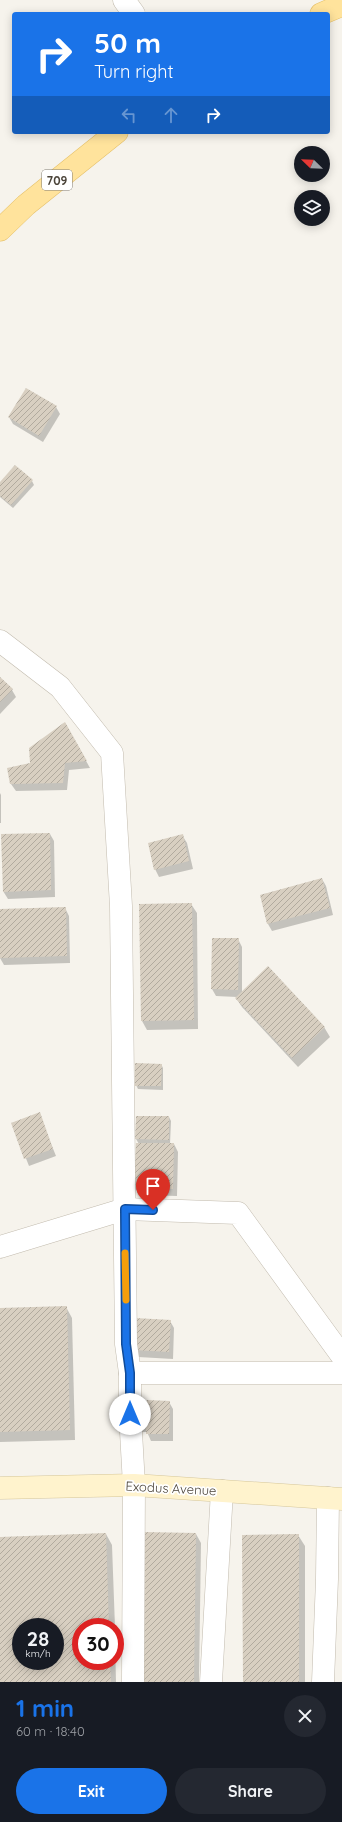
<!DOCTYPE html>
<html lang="en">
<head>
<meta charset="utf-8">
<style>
  body { margin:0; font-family:Quicksand,sans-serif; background:#242831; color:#f1f3f6; height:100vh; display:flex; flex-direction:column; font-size:15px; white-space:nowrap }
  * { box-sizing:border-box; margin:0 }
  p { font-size:13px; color:#9ea1a6 }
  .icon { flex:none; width:22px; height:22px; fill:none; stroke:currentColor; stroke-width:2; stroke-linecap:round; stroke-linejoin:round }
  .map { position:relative; height:1682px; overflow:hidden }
  .panel { display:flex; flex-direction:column; background:#171b24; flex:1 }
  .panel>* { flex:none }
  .hud { position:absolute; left:12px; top:12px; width:318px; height:122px; border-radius:4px; box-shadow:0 2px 10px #0003; background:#1a73e8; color:#fff; overflow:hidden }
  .needle { width:26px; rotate:293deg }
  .tools { position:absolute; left:294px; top:146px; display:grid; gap:8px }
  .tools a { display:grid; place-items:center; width:36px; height:36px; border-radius:50%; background:#171b24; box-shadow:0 2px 10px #0003; font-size:20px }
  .speed { position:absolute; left:12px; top:1618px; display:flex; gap:8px; font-size:20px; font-weight:700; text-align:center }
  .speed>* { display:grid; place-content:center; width:52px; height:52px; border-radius:50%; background:#171b24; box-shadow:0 2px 10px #0003; line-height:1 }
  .speed small { font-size:10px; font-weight:400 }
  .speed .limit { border:6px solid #d22; background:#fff; color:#111 }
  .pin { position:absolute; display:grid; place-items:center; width:34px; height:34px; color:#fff; margin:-41px -17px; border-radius:50% 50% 50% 0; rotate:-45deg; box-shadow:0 0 4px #0007 }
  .pin .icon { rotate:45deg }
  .me { position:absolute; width:44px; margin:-22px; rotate:0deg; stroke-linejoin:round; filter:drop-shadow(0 0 3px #0008) }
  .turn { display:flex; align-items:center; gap:14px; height:84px; padding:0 16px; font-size:18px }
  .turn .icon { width:52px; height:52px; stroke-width:2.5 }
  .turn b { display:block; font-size:28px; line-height:34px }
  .lanes { display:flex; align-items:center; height:38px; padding:0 16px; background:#0003; justify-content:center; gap:20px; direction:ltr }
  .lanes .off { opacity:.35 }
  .round { display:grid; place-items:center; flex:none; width:42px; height:42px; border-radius:21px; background:#242831 }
  .head { display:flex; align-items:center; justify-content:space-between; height:68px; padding:0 16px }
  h1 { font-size:24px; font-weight:700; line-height:30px; color:#1a73e8 }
  .cta { display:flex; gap:8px; margin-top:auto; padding:8px 16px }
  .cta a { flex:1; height:46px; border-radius:24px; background:#1a73e8; color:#fff; font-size:16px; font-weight:700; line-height:46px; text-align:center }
  .cta a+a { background:#242831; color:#f1f3f6 }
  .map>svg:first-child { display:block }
</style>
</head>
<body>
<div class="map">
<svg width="342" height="1682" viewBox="0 0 342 1682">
  <defs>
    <pattern id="building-hatch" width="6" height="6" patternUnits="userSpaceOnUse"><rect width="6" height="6" fill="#d8cfc1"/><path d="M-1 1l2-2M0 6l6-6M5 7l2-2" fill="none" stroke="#b1aa9e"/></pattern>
  </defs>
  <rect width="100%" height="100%" fill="#f6f3ec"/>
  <g fill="#0003" fill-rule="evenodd">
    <path d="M56,407l4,7 -17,28 -30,-18 -4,-7z"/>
    <path d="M32,481l2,4 -21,23 -13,-11v-14z"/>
    <path d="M0,678l12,12 4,7 -16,17z"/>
    <path d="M65,723l25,45 -21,2 -2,20 -51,1 -5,-7 20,-20z"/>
    <path d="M0,793l1,2v28h-1z"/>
    <path d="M50,834l4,7 1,56 -47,2 -5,-8z"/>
    <path d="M182,835l5,8 6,26 -34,8 -4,-8z"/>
    <path d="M322,879l4,7 7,29 -61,16 -4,-7 -7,-29z"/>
    <path d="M191,904l6,9 1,116 -51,1 -5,-9z"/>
    <path d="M65,908l4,8 1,47 -66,2 -4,-7v-48z"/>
    <path d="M213,939h25l4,8v46l82,34 6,10 -32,30 -56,-60 -6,-9 1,-1 -21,-1 -4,-7z"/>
    <path d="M161,1064l2,4v22l-25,-1 -2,-4z"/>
    <path d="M39,1114l17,42 -27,10 -17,-43z"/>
    <path d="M137,1117h32l2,4 -1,23h4l4,8 -1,44 -37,-1 -5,-7 4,-44 -3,-5z"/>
    <path d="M66,1307l6,11 3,122 -75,2v-133z"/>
    <path d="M170,1321l4,7 -1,31 -35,-2 -4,-7z"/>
    <path d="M169,1402l4,7v32h-22l-4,-9h-5l-4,-7 10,-14z"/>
    <path d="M106,1534l6,11 3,82h-34v34h34v-21l1,42h-116v-144zM21,1627h34v34h-34z"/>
    <path d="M196,1534l5,9 -2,139h-57z"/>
    <path d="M298,1535l7,11v136h-61z"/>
  </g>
  <g fill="url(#building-hatch)" fill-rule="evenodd">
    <path d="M26,388l31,18 -18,30 -31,-19z"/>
    <path d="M15,465l18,15 -22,25 -11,-9v-14z"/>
    <path d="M0,677l13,12 -13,13z"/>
    <path d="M65,722l22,39 -22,2 -2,20 -53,1 -3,-16 23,-5 -1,-15z"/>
    <path d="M50,833l1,57 -48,2 -2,-58z"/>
    <path d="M183,834l6,27 -35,9 -6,-27z"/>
    <path d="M322,878l8,30 -63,16 -7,-29z"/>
    <path d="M192,903l2,117 -53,1 -2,-117z"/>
    <path d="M66,907l1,49 -67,2v-49z"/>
    <path d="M212,938h27l-1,52 -27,-1z"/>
    <path d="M268,966l57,61 -33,31 -57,-60z"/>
    <path d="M135,1063l27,1 -1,22h-26z"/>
    <path d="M40,1112l13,37 -29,10 -13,-36z"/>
    <path d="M136,1116h33v24l-34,-1z"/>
    <path d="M136,1143h38l-1,46 -39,-1z"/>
    <path d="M67,1306l3,124 -70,2v-124z"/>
    <path d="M135,1318l36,2 -2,32 -36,-2z"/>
    <path d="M147,1400l23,1 -1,33h-23v-9h-9v-15h10z"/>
    <path d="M143,1532l53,1 -2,149h-53z"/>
    <path d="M106,1533l3,94h-28v34h29l1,21h-111v-145zM21,1627h34v34h-34z"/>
    <path d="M299,1534v148h-56l-1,-147z"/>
  </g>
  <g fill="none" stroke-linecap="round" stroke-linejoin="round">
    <defs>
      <g id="street">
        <path d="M124,0l10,14"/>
        <path d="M0,641l60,46 52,66 9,153 5,438 4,29v41l4,71 -1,197"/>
        <path d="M0,1247l125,-38 113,4 104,143"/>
        <path d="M130,1373h212"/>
        <path d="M211,1682l11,-191"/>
        <path d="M323,1682l4,-103 1,-81"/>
      </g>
      <path id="secondary" d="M0,1488l134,-3 208,14"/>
      <g id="primary">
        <path d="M321,14l21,-9"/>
        <path d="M0,230l26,-25 91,-73"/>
      </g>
    </defs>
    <use href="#street" stroke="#c2bbae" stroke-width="23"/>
    <use href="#secondary" stroke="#d6c79b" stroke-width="23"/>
    <use href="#primary" stroke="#e6c16a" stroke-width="23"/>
    <use href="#street" stroke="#fff" stroke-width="22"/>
    <use href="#secondary" stroke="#fff3cd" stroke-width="22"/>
    <use href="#primary" stroke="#ffe39c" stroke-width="22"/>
  </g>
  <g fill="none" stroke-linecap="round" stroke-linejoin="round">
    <defs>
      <path id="route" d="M130,1414v-41l-4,-29 -1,-135 28,1"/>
    </defs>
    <use href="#route" stroke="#114b97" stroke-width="10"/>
    <use href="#route" stroke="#1a73e8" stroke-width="7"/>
    <path stroke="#f59e0b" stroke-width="7" d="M125,1253l1,47"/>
  </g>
  <g text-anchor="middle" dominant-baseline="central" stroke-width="3.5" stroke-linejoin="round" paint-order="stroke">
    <rect fill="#fff" stroke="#817c74" stroke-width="1" x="42" y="170" width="30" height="20" rx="3"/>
    <g font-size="12" font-weight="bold" fill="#4b4439">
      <text x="57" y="180">709</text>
    </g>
    <g font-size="13" fill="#4b4439" stroke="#fff">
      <text transform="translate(171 1488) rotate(3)">Exodus Avenue</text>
    </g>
  </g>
</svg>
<div class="tools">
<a><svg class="needle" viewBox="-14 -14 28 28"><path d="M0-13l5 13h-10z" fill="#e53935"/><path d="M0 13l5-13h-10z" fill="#9ea1a6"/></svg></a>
<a><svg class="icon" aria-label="layers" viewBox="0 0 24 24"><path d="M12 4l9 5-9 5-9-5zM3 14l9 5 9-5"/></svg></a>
</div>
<div class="speed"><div>28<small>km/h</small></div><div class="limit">30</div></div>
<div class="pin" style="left:153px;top:1210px;background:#d93025"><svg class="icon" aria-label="arrive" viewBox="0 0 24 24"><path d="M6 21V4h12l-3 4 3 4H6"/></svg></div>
<svg class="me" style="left:130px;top:1414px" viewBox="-20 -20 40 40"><circle r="19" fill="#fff"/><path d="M0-13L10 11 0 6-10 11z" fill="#1a73e8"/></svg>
<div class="hud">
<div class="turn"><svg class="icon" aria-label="right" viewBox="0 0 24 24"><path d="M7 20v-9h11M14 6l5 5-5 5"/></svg><div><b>50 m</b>Turn right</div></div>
<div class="lanes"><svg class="icon off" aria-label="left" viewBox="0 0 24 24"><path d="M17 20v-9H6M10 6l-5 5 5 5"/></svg><svg class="icon off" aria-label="ahead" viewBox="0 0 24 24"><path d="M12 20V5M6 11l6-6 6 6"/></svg><svg class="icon" aria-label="right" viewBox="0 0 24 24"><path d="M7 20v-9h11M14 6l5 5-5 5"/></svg></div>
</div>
</div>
<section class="panel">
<div class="head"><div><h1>1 min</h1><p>60 m · 18:40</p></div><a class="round"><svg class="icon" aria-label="close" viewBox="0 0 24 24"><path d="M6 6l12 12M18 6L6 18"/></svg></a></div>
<div class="cta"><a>Exit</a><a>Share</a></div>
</section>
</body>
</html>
